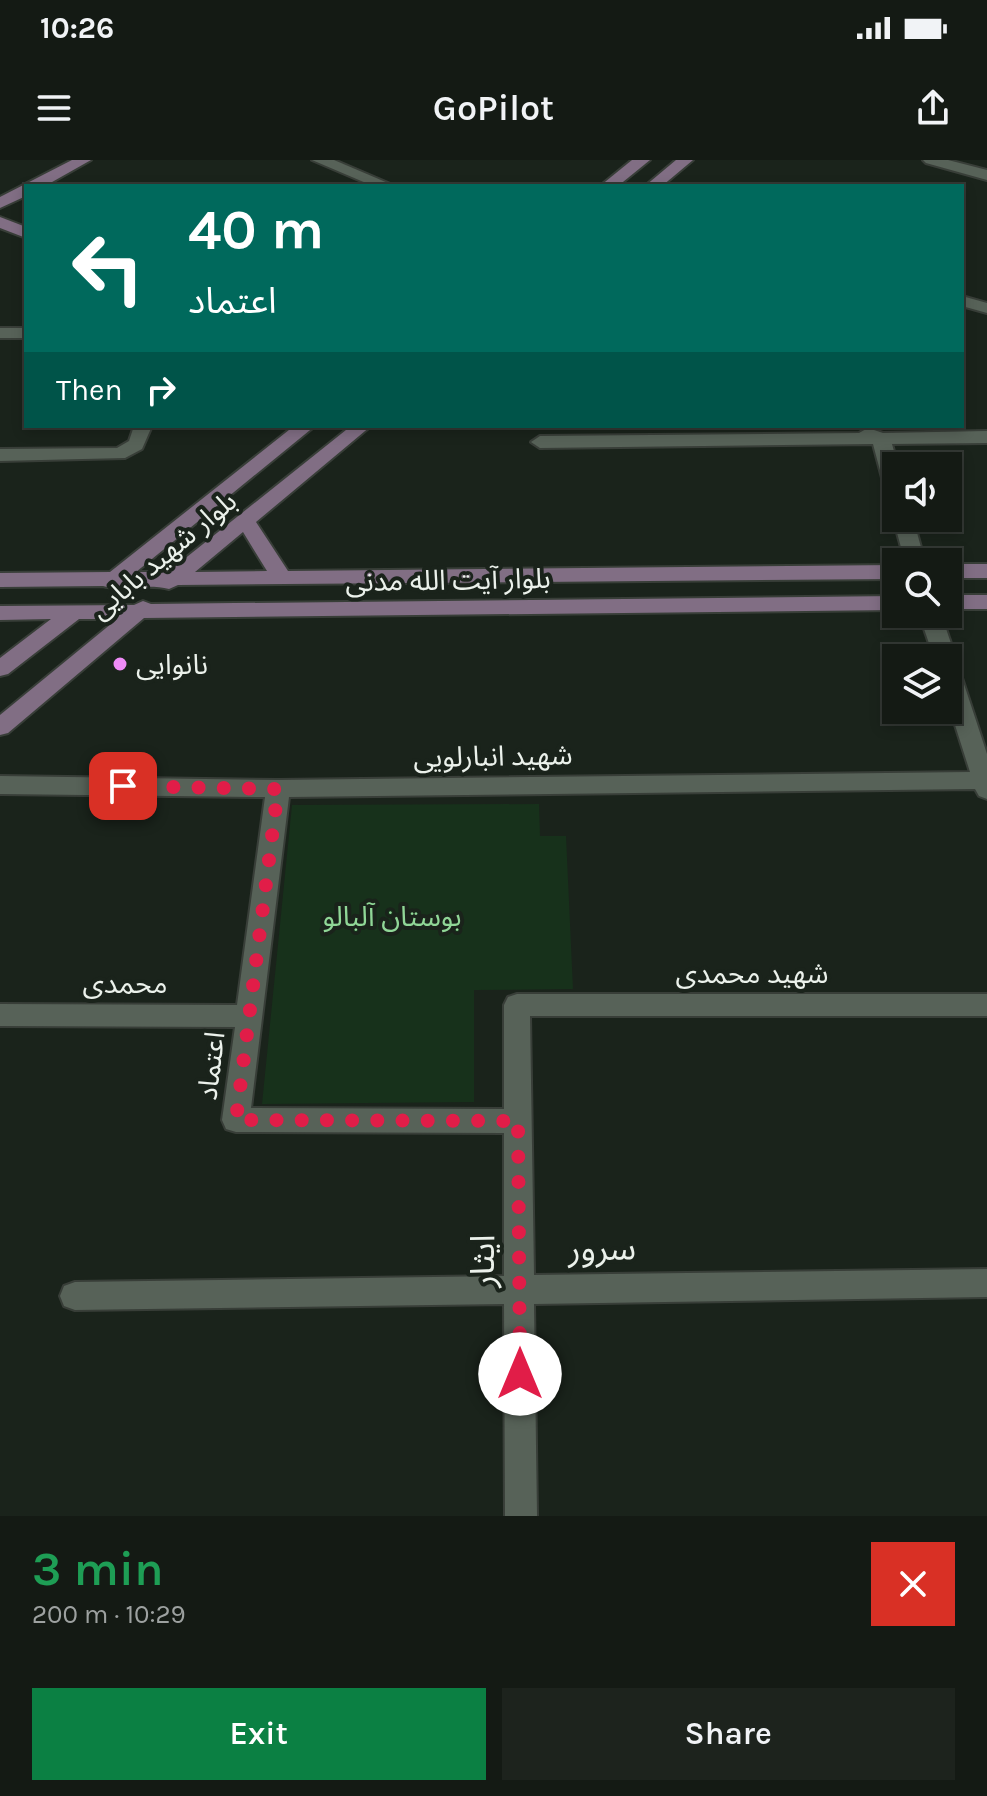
<!DOCTYPE html>
<html lang="en">
<head>
<meta charset="utf-8">
<style>
  body { margin:0; font-family:Karla,"Noto Sans Arabic",sans-serif; background:#1d231d; color:#f1f3f6; height:100vh; display:flex; flex-direction:column; font-size:30px; white-space:nowrap }
  * { box-sizing:border-box; margin:0 }
  p { font-size:26px; color:#9da1a0 }
  .icon { flex:none; width:44px; height:44px; fill:none; stroke:currentColor; stroke-width:2; stroke-linecap:round; stroke-linejoin:round }
  .map { position:relative; height:1356px; overflow:hidden }
  .sheet { display:flex; flex-direction:column; background:#141a14; flex:1 }
  .sheet>* { flex:none }
  .guide { position:absolute; left:24px; top:24px; width:940px; height:244px; border-radius:0px; box-shadow:0 4px 12px #0003,0 0 0 2px #333834; background:#00695c; color:#fff; overflow:hidden }
  .tools { position:absolute; left:882px; top:292px; display:grid; gap:16px }
  .tools a { display:grid; place-items:center; width:80px; height:80px; border-radius:0px; background:#141a14; box-shadow:0 4px 12px #0003,0 0 0 2px #333834; font-size:40px }
  .pin { position:absolute; display:grid; place-items:center; width:68px; height:68px; color:#fff; margin:-34px; border-radius:16px; box-shadow:0 4px 12px #0006 }
  .me { position:absolute; width:88px; margin:-44px; rotate:0deg; stroke-linejoin:round; filter:drop-shadow(0 0 6px #0008) }
  .turn { display:flex; align-items:center; gap:28px; height:168px; padding:0 32px; font-size:36px }
  .turn .icon { width:104px; height:104px; stroke-width:2.5 }
  .turn b { display:block; font-size:56px; line-height:68px }
  .then { display:flex; align-items:center; height:76px; padding:0 32px; background:#0003; gap:16px; font-size:30px }
  .round { display:grid; place-items:center; flex:none; width:84px; height:84px; border-radius:0px; background:#1d231d }
  .headline { display:flex; align-items:center; justify-content:space-between; height:136px; padding:0 32px }
  h1 { font-size:48px; font-weight:600; line-height:60px; color:#1e9e55 }
  .cta { display:flex; gap:16px; margin-top:auto; padding:16px 32px }
  .cta a { flex:1; height:92px; border-radius:0px; background:#0b8043; color:#fff; font-size:32px; font-weight:600; line-height:92px; text-align:center }
  .cta a+a { background:#1d231d; color:#f1f3f6 }
  .status { display:flex; justify-content:space-between; align-items:center; height:56px; padding:0 40px; background:#141a14; direction:ltr }
  .status svg { height:22px; fill:currentColor }
  header { display:flex; justify-content:space-between; align-items:center; height:104px; padding:0 32px; background:#141a14; font-size:36px; font-weight:600 }
  .map>svg:first-child { display:block }
</style>
</head>
<body>
<div class="status"><b>10:26</b><svg viewBox="0 0 49 12"><path d="M0 12V9h3v3zM5 12V6h3v6zM10 12V3h3v9zM15 12V0h3v12zM26 1h20v11H26zM47 4h2v5h-2z"/></svg></div>
<header><svg class="icon" aria-label="menu" viewBox="0 0 24 24"><path d="M4 6h16M4 12h16M4 18h16"/></svg>GoPilot<svg class="icon" aria-label="share" viewBox="0 0 24 24"><path d="M12 15V3M7 8l5-5 5 5M5 13v7h14v-7"/></svg></header>
<div class="map">
<svg width="987" height="1356" viewBox="0 0 987 1356">
  <rect width="100%" height="100%" fill="#1a231b"/>
  <path fill="#17311b" d="M539,644l1,32h26l7,153 -99,1v112l-212,2 30,-299z"/>
  <g fill="none" stroke-linecap="round" stroke-linejoin="round">
    <defs>
      <g id="street">
        <path d="M312,0h22l61,26h-22z"/>
        <path d="M923,0h25l39,10v10l-61,-17z"/>
        <path d="M962,136l25,7v10l-25,-7z"/>
        <rect x="0" y="168" width="26" height="10"/>
        <path d="M134,266h18l-10,23 -17,9 -125,3v-12l117,-1 12,-7z"/>
        <path d="M868,268l15,5 104,-2v12l-95,1 6,22 -2,33 -10,-6 -13,-49 -333,4 -9,-6 9,-6 319,-3z"/>
        <path d="M896,354v4h17l12,44h-20l-12,-44z"/>
        <path d="M919,454h22l15,44 -3,5 6,6 28,85v45l-8,-3 -4,-7 -686,8 -38,311 253,1v-104l4,-8 9,-3h470v22h-457l4,259 453,-6v28l-453,7 3,212h-32l-1,-212 -429,6 -11,-4 -4,-10 4,-10 11,-4 429,-6v-143l-268,-1 -10,-3 -4,-9 13,-93 -235,-1v-22l237,1 28,-208 -265,-3v-18l278,4 692,-8 -22,-69v-45h-14z"/>
      </g>
      <g id="secondary">
        <path d="M72,0h19l-46,26h-19v10l-26,12v-11z"/>
        <path d="M632,0h18l-32,26h-18z"/>
        <path d="M676,0h17l-31,26h-17z"/>
        <path d="M0,57l26,10v11l-26,-10z"/>
        <path d="M294,266h21l-179,146h32l183,-146h20l-115,96 32,49 608,-6v14l-718,6 -9,4c-20,-6 -52,2 -66,-3l-103,1v-14l110,-1zM243,372l24,39 -72,1z"/>
        <rect x="948" y="404" width="39" height="14"/>
        <rect x="948" y="435" width="39" height="14"/>
        <path d="M896,436v14l-752,8 -136,115 -8,2v-20l117,-96h-38l-71,55 -8,2v-18l51,-39 -51,1v-14l134,-1 9,-4 8,3z"/>
      </g>
    </defs>
    <use href="#street" stroke="#383e38" stroke-width="4"/>
    <use href="#secondary" stroke="#383e38" stroke-width="4"/>
    <use href="#street" fill="#576258" fill-rule="evenodd"/>
    <use href="#secondary" fill="#816e84" fill-rule="evenodd"/>
  </g>
  <g fill="none" stroke-linecap="round" stroke-linejoin="round">
    <path stroke="#e11d48" stroke-width="14" stroke-dasharray="0 25.2" d="M123,626l155,3 -42,331 282,1 2,253"/>
  </g>
  <circle fill="#ef8bf7" stroke="#1a231b" stroke-width="3" cx="120" cy="504" r="8"/>
  <g text-anchor="middle" dominant-baseline="central" stroke-width="8" stroke-linejoin="round" paint-order="stroke">
    <g font-size="28" fill="#ebf1eb" stroke="#1a231b">
      <text transform="translate(163 395) rotate(-40)">بلوار شهید بابایی</text>
      <text transform="translate(448 420) rotate(-1)">بلوار آیت الله مدنی</text>
      <text transform="translate(493 596) rotate(-1)">شهید انبارلویی</text>
      <text x="752" y="813">شهید محمدی</text>
      <text x="125" y="823">محمدی</text>
      <text transform="translate(211 906) rotate(-83)">اعتماد</text>
    </g>
    <g font-size="28" fill="#ebf1eb" stroke="#1a231b" text-anchor="start">
      <text x="136" y="504">نانوایی</text>
    </g>
    <g font-size="28" fill="#90d797" stroke="#1a231b">
      <text x="392" y="756">بوستان آلبالو</text>
    </g>
    <g font-size="34" fill="#ebf1eb" stroke="#1a231b">
      <text transform="translate(602 1089) rotate(-1)">سرور</text>
      <text transform="translate(483 1101) rotate(-90)">ایثار</text>
    </g>
  </g>
</svg>
<div class="tools">
<a><svg class="icon" aria-label="sound" viewBox="0 0 24 24"><path d="M4 9h4l5-4v14l-5-4H4zM17 9q2 3 0 6"/></svg></a>
<a><svg class="icon" aria-label="search" viewBox="0 0 24 24"><circle cx="10" cy="10" r="6"/><path d="M15 15l6 6"/></svg></a>
<a><svg class="icon" aria-label="layers" viewBox="0 0 24 24"><path d="M12 4l9 5-9 5-9-5zM3 14l9 5 9-5"/></svg></a>
</div>
<div class="pin" style="left:123px;top:626px;background:#d93025"><svg class="icon" aria-label="arrive" viewBox="0 0 24 24"><path d="M6 21V4h12l-3 4 3 4H6"/></svg></div>
<svg class="me" style="left:520px;top:1214px" viewBox="-20 -20 40 40"><circle r="19" fill="#fff"/><path d="M0-13L10 11 0 6-10 11z" fill="#e11d48"/></svg>
<div class="guide">
<div class="turn"><svg class="icon" aria-label="left" viewBox="0 0 24 24"><path d="M17 20v-9H6M10 6l-5 5 5 5"/></svg><div><b>40 m</b>اعتماد</div></div>
<div class="then">Then<svg class="icon" aria-label="right" viewBox="0 0 24 24"><path d="M7 20v-9h11M14 6l5 5-5 5"/></svg></div>
</div>
</div>
<section class="sheet">
<div class="headline"><div><h1>3 min</h1><p>200 m · 10:29</p></div><a class="round" style="background:#d93025;color:#fff"><svg class="icon" aria-label="close" viewBox="0 0 24 24"><path d="M6 6l12 12M18 6L6 18"/></svg></a></div>
<div class="cta"><a>Exit</a><a>Share</a></div>
</section>
</body>
</html>
